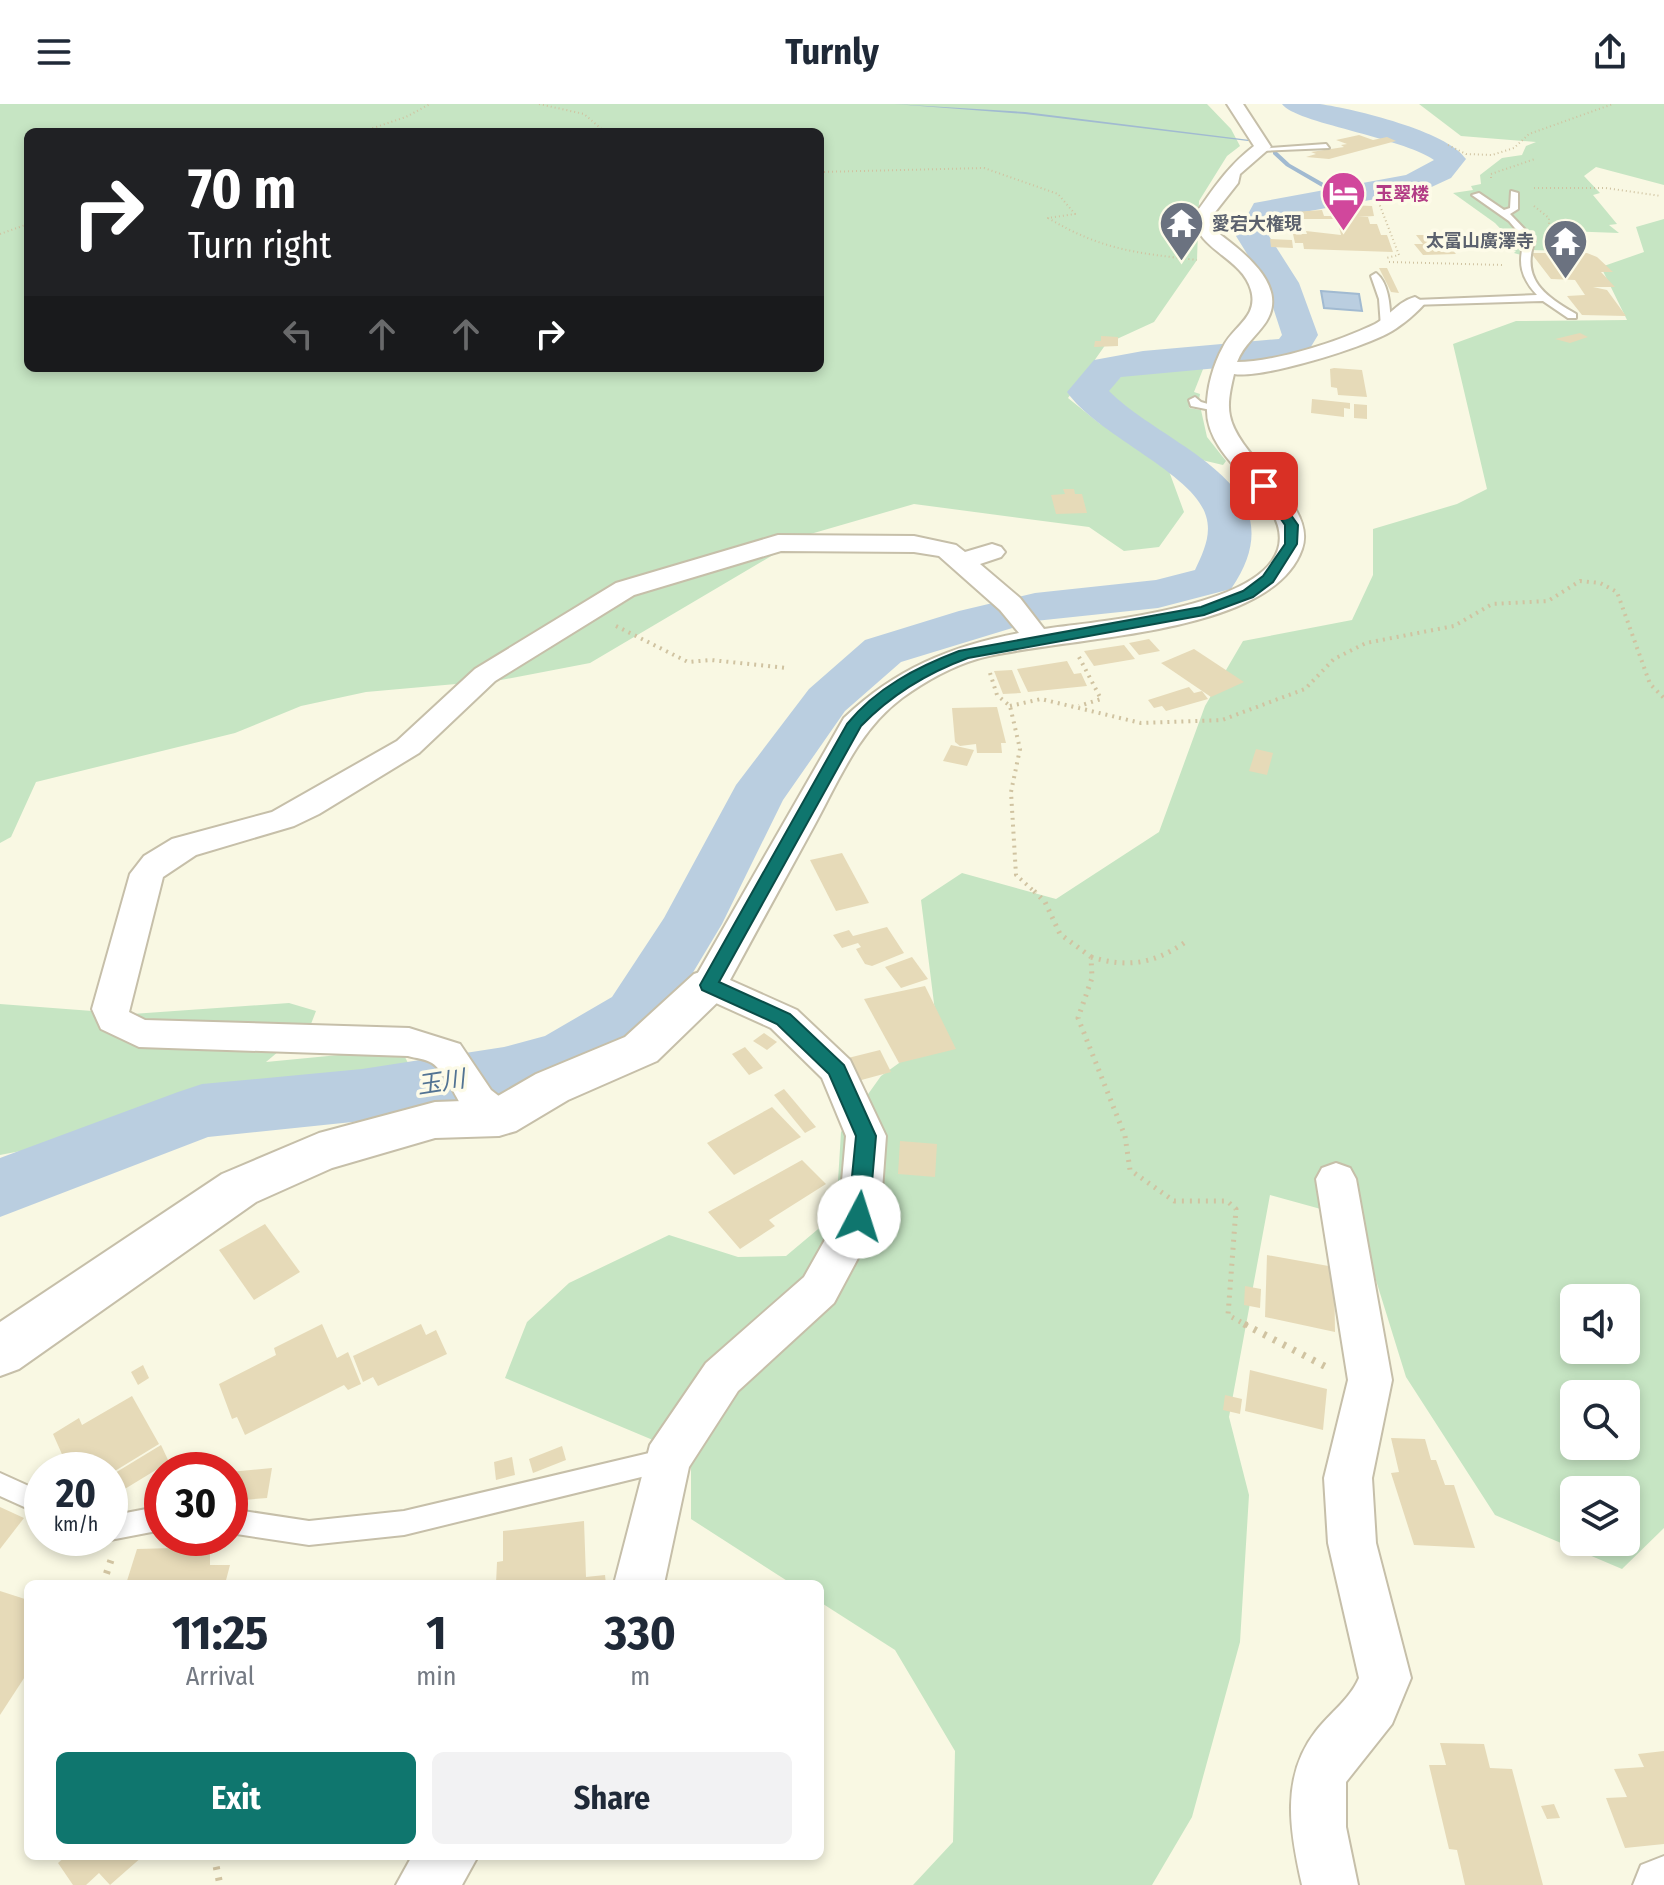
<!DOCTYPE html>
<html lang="en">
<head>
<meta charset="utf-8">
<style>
  body { margin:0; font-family:"Fira Sans Condensed","Noto Sans JP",sans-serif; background:#f2f2f3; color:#1f2937; height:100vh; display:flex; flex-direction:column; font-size:30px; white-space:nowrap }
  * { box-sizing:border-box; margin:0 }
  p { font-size:26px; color:#747a83 }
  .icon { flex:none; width:44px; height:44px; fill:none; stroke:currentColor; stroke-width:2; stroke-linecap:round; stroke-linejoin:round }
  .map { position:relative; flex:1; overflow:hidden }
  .panel { position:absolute; left:24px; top:1476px; width:800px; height:280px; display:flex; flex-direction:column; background:#fff; border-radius:12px; box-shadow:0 4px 12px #0003 }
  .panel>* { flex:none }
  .hud { position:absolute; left:24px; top:24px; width:800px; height:244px; border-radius:12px; box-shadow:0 4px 12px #0003; background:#202124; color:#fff; overflow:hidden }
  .controls { position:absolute; left:1560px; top:1180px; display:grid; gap:16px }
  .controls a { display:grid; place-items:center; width:80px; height:80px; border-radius:12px; background:#fff; box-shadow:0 4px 12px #0003; font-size:40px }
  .speed { position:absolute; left:24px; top:1348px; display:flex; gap:16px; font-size:40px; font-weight:700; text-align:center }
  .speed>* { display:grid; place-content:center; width:104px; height:104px; border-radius:50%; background:#fff; box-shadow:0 4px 12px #0003; line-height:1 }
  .speed small { font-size:20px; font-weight:400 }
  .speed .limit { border:12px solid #d22; background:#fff; color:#111 }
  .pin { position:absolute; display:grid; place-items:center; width:68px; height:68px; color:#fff; margin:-34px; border-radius:16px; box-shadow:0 4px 12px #0006 }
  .me { position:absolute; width:88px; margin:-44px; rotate:5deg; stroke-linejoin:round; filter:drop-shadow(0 0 6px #0008) }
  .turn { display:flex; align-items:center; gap:28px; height:168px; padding:0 32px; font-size:36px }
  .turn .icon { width:104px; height:104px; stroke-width:2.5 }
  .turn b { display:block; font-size:56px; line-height:68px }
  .lanes { display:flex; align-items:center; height:76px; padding:0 32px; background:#0003; justify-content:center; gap:40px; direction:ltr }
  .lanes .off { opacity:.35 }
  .eta { display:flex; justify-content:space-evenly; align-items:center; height:136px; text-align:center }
  .eta b { font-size:48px; font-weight:700; line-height:56px }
  .primary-button { display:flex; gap:16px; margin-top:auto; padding:16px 32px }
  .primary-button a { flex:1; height:92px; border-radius:12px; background:#0f766e; color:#fff; font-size:32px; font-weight:700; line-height:92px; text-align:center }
  .primary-button a+a { background:#f2f2f3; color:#1f2937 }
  header { display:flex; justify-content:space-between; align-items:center; height:104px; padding:0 32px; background:#fff; font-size:36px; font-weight:700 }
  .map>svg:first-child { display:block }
</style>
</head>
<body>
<header><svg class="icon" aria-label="menu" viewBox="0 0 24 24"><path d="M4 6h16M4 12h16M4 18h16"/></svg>Turnly<svg class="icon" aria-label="share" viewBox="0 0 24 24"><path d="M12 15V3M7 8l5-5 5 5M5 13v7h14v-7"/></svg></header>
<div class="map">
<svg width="1664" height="1781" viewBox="0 0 1664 1781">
  <rect width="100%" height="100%" fill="#f9f8e3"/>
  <g fill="#c6e5c3" fill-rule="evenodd">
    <path d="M0,0h1207l24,25 9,17 -13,10 -28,45 -2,59 -43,62 -48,22 -38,54 31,25 67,40 18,49 -25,35 -35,4 -35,-24 -175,-23 -107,31 -217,128 -89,17 -135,12 -65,14 -66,27 -199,49 -25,55 -11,6zM28,28h792v236h-792z"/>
    <path d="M1419,0h245v81l-68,-18 -12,9 16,17 -7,2 24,29 -8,1 10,8 -54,-2 -3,14 13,4 -4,2 -41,-1 -9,5 -7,-2 2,-2 -6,-2 3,-7 -18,-19 -42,-30 20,-3 -2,-4 10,-2 -1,-9 22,-17 20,-3 4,-9 10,-4 -75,-6z"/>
    <path d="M1664,115v1309l-42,41 -127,-54 -89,-138 -49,-158 -87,-24 -41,222 20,78 -9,147 -48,175 -40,68h-239l40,-43 2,-91 -60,-101 -75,-48v-18h-28l-101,-65v-63l-186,-78 22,-56 42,-39 100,-48 69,22 48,-1 50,-42 5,-82 40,-56 57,-41 -17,-135 41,-27 94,26 103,-67 46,-126 38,-65 109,-21 21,-45v-46l84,-25 30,-15 -34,-145 63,-23 111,-1 -26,-53 43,-15 -8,-25zM1574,1194h52v52h-52zM1574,1290h52v52h-52zM1574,1386h52v52h-52z"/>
    <path d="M1160,259l45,1 -11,28 6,2 -1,6 -8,-1 -2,9 12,2 6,27 19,24 -3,4 -34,-8 -41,-28 -30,-12 -18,-18 30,-32z"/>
    <path d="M289,899l27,8 -5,13 -45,38 135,-13 10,20 -25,19 -137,14 -110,26 -139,27v-151l132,10z"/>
  </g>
  <path fill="#bacee0" stroke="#a1bad1" stroke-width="2" d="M1321,187l38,3 3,17 -38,-3z"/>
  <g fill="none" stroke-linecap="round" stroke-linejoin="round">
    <g fill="#a1bad1" fill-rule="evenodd">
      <path d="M894,0l131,8 225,28 -2,1 -223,-27z"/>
      <path d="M1273,48h4l13,12 37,21 -2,16 -5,-1 2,-13 -36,-21 -13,-12z"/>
    </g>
    <path fill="#bacee0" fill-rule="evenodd" d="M1282,0c12,0 26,0 38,0 34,5 127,27 146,55l-15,19 -26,12 -148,27 -8,19 30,47 19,52 -12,20 -24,7 -161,15 -12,14c58,58 194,93 122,198l-73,19 -123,13 -134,41 -56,49 -62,89 -61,124 -64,107 -69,42 -85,24 -142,24 -154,16 -208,80v-59l178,-66 24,-8 160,-15 142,-22 41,-11 67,-39 52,-79 72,-133 73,-96 56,-49 94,-29 76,-18 121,-13 39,-10c8,-17 17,-35 11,-54 -12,-43 -108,-80 -139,-124l27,-32 49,-9 136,-12 3,-4 -17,-52 -29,-47 18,-33 152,-28 28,-15c-33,-23 -139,-37 -152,-56z"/>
  </g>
  <g fill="#e6dab8">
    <path d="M1359,31l14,5 14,-3 9,4 -67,18 -23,-2 10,-3 -5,-2 33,-5 -3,-2 6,-1 -11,-4z"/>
    <path d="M1348,101l24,1 2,10 -16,1h10l2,7h7l4,11h6l6,17 -89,-3 -1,-6h-8l-2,-9h14l-1,-3 35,4 -4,-16h-41l-2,-7 28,-2 2,6h7l-2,-7 20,1z"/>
    <path d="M1416,131h23l17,19 -33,1 -9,-11h9z"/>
    <path d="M1270,135l22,1 1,8 -22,-1z"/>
    <path d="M1531,149h56l10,4 16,15h-12l14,15h-22l14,3 19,26 -44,-1 -15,-19 18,-1 -10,-15 -24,-1z"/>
    <path d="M1379,164h8l12,25 -8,-1z"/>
    <path d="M1580,229l8,4 -18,6 -15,-4z"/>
    <path d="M1101,232l17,1v9l-24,1 1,-6h6z"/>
    <path d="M1334,264l28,2 5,27 -29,-2 -1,-7 -6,-1 -1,-18z"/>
    <path d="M1312,295l38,4v6l-6,-1v9l-33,-4z"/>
    <path d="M1354,300l13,1v14l-13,-1z"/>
    <path d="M1063,385h11l1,5h7l5,19 -31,1 -5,-19 14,-1z"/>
    <path d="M1149,535l11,12 -21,4 -10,-12z"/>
    <path d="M1124,541l11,14 -41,7 -10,-15z"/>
    <path d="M1194,545l50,33 -33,15 -50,-34z"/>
    <path d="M1067,557l7,13 7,-1 6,13 -59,6 -11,-23z"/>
    <path d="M1012,566l9,23 -18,1 -9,-23z"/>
    <path d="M1189,583l5,6 8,-2 6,8 -42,12 -4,-5 -8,2 -6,-8z"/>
    <path d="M997,603l9,36h-5l1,10h-25l-1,-9 -16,2 -5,-4 -3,-34z"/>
    <path d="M951,641l23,5 -7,16 -24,-5z"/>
    <path d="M1256,645l17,4 -6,22 -18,-4z"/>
    <path d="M842,749l27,50 -33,8 -26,-51z"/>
    <path d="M887,823l17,26 -32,13 -7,-2 -9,-15 5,-2 -3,-4 -16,5 -9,-13 16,-5 4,6z"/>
    <path d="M912,853l16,22 -27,9 -16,-21z"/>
    <path d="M925,882l31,63 -57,14 -35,-64z"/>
    <path d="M764,929l13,9 -10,8 -14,-9z"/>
    <path d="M745,943l18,21 -14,7 -17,-21z"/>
    <path d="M880,946l11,22 -37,10 -10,-23z"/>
    <path d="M784,985l32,38 -11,6 -31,-38z"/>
    <path d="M772,1003l29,30 -67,38 -27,-32z"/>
    <path d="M900,1037l37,3 -2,33 -37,-3z"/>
    <path d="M802,1056l24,24 -57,36 6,6 -35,23 -32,-37z"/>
    <path d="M265,1120l35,48 -46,28 -35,-50z"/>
    <path d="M1267,1151l67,12 1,65 -70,-15z"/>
    <path d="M1245,1182l16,3 -1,19 -16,-3z"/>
    <path d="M322,1220l15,34 11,-6 13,32 -13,6 -4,-5 -99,50 -8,-18 -5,2 -13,-35 57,-29 -2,-7z"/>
    <path d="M421,1220l5,11 10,-5 11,24 -69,32 -5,-9 -10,5 -10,-26z"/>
    <path d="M143,1261l6,13 -11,7 -7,-13z"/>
    <path d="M1250,1266l77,19 -4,41 -78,-19z"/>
    <path d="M1225,1291l17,4 -2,15 -17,-4z"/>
    <path d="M132,1292l27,48 -49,30v-4h-41l-16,-36 26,-16 3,7z"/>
    <path d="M1391,1334l34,1 6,21h5l9,25h9l21,63 -61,-3 -23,-72 8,-1z"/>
    <path d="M161,1341l8,17 -59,36v-22z"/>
    <path d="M562,1342l4,14 -33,13 -4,-14z"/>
    <path d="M512,1353l3,18 -19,5 -2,-18z"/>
    <path d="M272,1364l-5,30 -37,3v-29z"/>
    <path d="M0,1403l24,11 -24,31z"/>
    <path d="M584,1417l2,56 19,-2 1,9h-110l1,-22 6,-1v-30z"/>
    <path d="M210,1443v18h20l-5,19h-99l11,-35z"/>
    <path d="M0,1487l28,9v72l-28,43z"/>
    <path d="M1440,1639l44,1 6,24 22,1 31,116h-78l-8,-35 -8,-1 -20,-84h17z"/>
    <path d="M1664,1647v93l-39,4 -19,-50 21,-1 -13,-28 30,-2 -6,-13z"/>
    <path d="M1554,1700l6,14 -13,1 -6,-13z"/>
    <path d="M66,1752h77l-33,29 -11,-12 -13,12h-13l-15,-22z"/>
  </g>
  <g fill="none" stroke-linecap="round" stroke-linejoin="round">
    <defs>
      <g id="service">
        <path d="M1326,40l3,4 -68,3 -4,-2z"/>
        <path d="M1511,87l7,2v16l-8,5 25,26c-15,39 10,56 41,74v4h-8l-25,-17 -132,4 -1,-2 5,-3 122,-5c-16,-17 -20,-33 -12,-55l-16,-19 -37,-26 7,-2 25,17 6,-2z"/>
        <path d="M1376,169c14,11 14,36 15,54l-5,3 -5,-3 -2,-28 -8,-23z"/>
        <path d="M1195,293l6,5 21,6 -6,3 -25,-5 -2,-6z"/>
        <path d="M666,1345l8,3 4,8 -4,8 -8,3 -262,64 -95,10 -79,-12v-24l79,12 95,-10z"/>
        <path d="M0,1369l42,19v23l-42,-19z"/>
        <path d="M162,1402v24l-52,10 -4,-2h4v-22z"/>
      </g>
      <g id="minor">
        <path d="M1227,0h16l28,43 -31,27 -2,9 -26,33 1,13c26,20 77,55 53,93 -10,15 -22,22 -29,40 39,0 103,-21 138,-38 15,-8 22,-22 40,-27l10,6c-7,9 -23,22 -33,28 -26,16 -130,48 -158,43 -3,13 -7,29 -4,42 9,44 88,88 72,133 -31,90 -245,87 -325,110 -27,8 -53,23 -75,39 -43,32 -63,82 -88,128 -28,51 -56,102 -84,154l67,30 53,50 36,76 -6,81 -46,86 -96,88 -49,76 -25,117h-50l36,-139 56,-82 98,-86 35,-62 7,-79 -24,-58 -51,-50 -75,-34 -5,-9 153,-267c51,-49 107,-72 175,-85l-19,-23 -61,-54 -25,-4 -133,-1 -147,44 -139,86 -76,72 -100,61 -25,12 -98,29 -33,22 -34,135 16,8 264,8 51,16 31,46 22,17 5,11 -5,11c-51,16 -54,-48 -81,-66 -6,-4 -17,-5 -24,-7l-269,-9 -38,-18 -9,-20 38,-135 14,-18 28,-17 100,-27 125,-71 78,-72 141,-86 162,-48 136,1 42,9 9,7 27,-8 9,3 4,5 -4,5 -21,7 40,34 24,31c50,-8 289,-24 225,-122 -19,-29 -62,-58 -62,-96 -1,-21 6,-46 16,-64 10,-21 36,-30 28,-57 -9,-33 -55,-40 -57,-74 20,-28 33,-49 60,-70z"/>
        <path d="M1336,1059l14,5 6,11 36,201 -20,98 4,65 35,135 -19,46 -46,58v45l12,58h-56c-12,-53 -22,-108 14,-154 14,-18 34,-32 43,-53l-31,-135 -4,-65 24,-98 -32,-201 6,-11z"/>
        <path d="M412,1752h66l-16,29h-66z"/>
        <path d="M1664,1752v29h-31l8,-20z"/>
      </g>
      <path id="tertiary" d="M709,865l15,5 7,11 -7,11 -67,65 -89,39 -52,31 -17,5 -64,2 -103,30 -76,34 -237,167 -19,7v-54l222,-148 97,-41 116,-31 56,-2 45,-26 89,-37 69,-63z"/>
    </defs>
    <use href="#service" stroke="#c6bfa9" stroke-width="4"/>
    <use href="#minor" stroke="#c6bfa9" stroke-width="4"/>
    <use href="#tertiary" stroke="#c6bfa9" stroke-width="4"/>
    <g stroke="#d0c3a1" stroke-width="2" stroke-dasharray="1 3" stroke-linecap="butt">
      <path d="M539,0l45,10 21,18"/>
      <path d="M361,28l45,-15 24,-13"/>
      <path d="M1448,41l18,9 26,1 22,-7 15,-14 84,-30"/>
      <path d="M820,68l164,-4 74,26 17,20 -27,4c54,32 88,35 149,42"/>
      <path d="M1491,74v-4l44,-15"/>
      <path d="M1534,84h72l55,8"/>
      <path d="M1377,94l22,57 -13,3"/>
      <path d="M1534,102l15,12v13"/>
      <path d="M0,130l28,-10"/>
      <path d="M1389,158l114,3"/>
    </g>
    <g stroke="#d0c3a1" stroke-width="4" stroke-dasharray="2 5" stroke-linecap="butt">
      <path d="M616,522l72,36 23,-2 75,8"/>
      <path d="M1079,553l22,42 -22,7"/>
      <path d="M990,569l7,22 13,11 10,43 -9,43 5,83 20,18"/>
      <path d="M1010,602l31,-7 100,24 81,-3 83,-31 29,-30 32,-16 88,-17 38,-22 56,-3 32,-20 20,2 17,9 33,92 14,14"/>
    </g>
    <g stroke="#d0c3a1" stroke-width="5" stroke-dasharray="2 6" stroke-linecap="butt">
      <path d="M1034,787l11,11 15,32 31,23 1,21 -14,40 47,118 5,34 44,31h53l9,8 -8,106 20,11"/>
      <path d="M1091,853c36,11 62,7 93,-14"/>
    </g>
    <g stroke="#d0c3a1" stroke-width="7" stroke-dasharray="3 8" stroke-linecap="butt">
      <path d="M1244,1220l86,45"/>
      <path d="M103,1480l9,-27"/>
      <path d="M214,1752l6,29"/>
    </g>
    <use href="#service" fill="#fff" fill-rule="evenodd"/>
    <use href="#minor" fill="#fff" fill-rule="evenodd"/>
    <use href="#tertiary" fill="#fff" fill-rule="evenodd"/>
  </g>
  <path fill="#0f766e" stroke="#0a4d48" stroke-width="2" d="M1260,380h9l29,41 -1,19 -24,38 -20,15 -49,18 -236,43c-41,15 -76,36 -107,68l-142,256 71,32 54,51 32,71 -7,81 -3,6h-15l-3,-6 8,-81 -27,-62 -52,-50 -75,-34 -2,-5 147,-261c29,-36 70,-57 112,-73l242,-44 42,-16 20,-15 22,-32v-19l-27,-39z"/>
  <defs>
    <symbol id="hotel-pin" viewBox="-11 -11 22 30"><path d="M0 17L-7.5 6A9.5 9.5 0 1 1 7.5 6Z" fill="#d1479c" stroke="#fdfbe8"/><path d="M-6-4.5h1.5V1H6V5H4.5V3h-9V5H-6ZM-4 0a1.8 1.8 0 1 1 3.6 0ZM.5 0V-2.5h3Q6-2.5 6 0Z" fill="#fff"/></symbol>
    <symbol id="temple-pin" viewBox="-11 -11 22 30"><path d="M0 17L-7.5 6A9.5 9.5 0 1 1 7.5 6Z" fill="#6b7280" stroke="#fdfbe8"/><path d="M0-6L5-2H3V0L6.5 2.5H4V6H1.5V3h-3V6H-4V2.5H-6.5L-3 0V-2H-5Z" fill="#fff"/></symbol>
  </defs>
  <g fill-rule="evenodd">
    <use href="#hotel-pin" x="1318" y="64" width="51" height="69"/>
    <use href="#temple-pin" x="1156" y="94" width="51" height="69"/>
    <use href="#temple-pin" x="1540" y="112" width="51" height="69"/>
  </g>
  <g text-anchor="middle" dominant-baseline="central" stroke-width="7" stroke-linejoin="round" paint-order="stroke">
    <g font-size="18" font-weight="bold" fill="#b23c85" stroke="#fdfbe8" text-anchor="start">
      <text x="1375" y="90">玉翠楼</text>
    </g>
    <g font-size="18" font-weight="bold" fill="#5b616d" stroke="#fdfbe8" text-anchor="start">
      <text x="1212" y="120">愛宕大権現</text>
      <text x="1534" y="137" text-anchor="end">太冨山廣澤寺</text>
    </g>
    <g font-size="24" font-style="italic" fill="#527393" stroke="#fdfbe8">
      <text transform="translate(441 978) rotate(-9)">玉川</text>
    </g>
  </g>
</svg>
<div class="controls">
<a><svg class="icon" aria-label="sound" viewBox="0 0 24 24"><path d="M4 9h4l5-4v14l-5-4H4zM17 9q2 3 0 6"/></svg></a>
<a><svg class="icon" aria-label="search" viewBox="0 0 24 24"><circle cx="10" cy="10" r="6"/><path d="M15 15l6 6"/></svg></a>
<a><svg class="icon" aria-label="layers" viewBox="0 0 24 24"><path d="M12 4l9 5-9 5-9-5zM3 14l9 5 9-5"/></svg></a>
</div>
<div class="speed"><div>20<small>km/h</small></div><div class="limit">30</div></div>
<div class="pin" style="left:1264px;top:382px;background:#d93025"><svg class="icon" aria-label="arrive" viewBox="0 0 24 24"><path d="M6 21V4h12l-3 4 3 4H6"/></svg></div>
<svg class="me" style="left:859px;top:1113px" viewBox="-20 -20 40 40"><circle r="19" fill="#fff"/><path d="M0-13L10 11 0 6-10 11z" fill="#0f766e"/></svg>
<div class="hud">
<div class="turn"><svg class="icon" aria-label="right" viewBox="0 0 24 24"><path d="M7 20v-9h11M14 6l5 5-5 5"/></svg><div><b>70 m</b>Turn right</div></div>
<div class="lanes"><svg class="icon off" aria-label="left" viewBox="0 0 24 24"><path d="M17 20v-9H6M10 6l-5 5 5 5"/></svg><svg class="icon off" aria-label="ahead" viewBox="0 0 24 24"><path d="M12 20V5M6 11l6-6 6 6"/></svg><svg class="icon off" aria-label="ahead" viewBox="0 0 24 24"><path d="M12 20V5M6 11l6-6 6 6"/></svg><svg class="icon" aria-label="right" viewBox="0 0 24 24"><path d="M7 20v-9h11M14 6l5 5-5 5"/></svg></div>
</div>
<section class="panel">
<div class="eta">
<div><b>11:25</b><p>Arrival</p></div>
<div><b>1</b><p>min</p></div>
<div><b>330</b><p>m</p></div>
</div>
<div class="primary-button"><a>Exit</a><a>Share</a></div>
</section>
</div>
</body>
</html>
